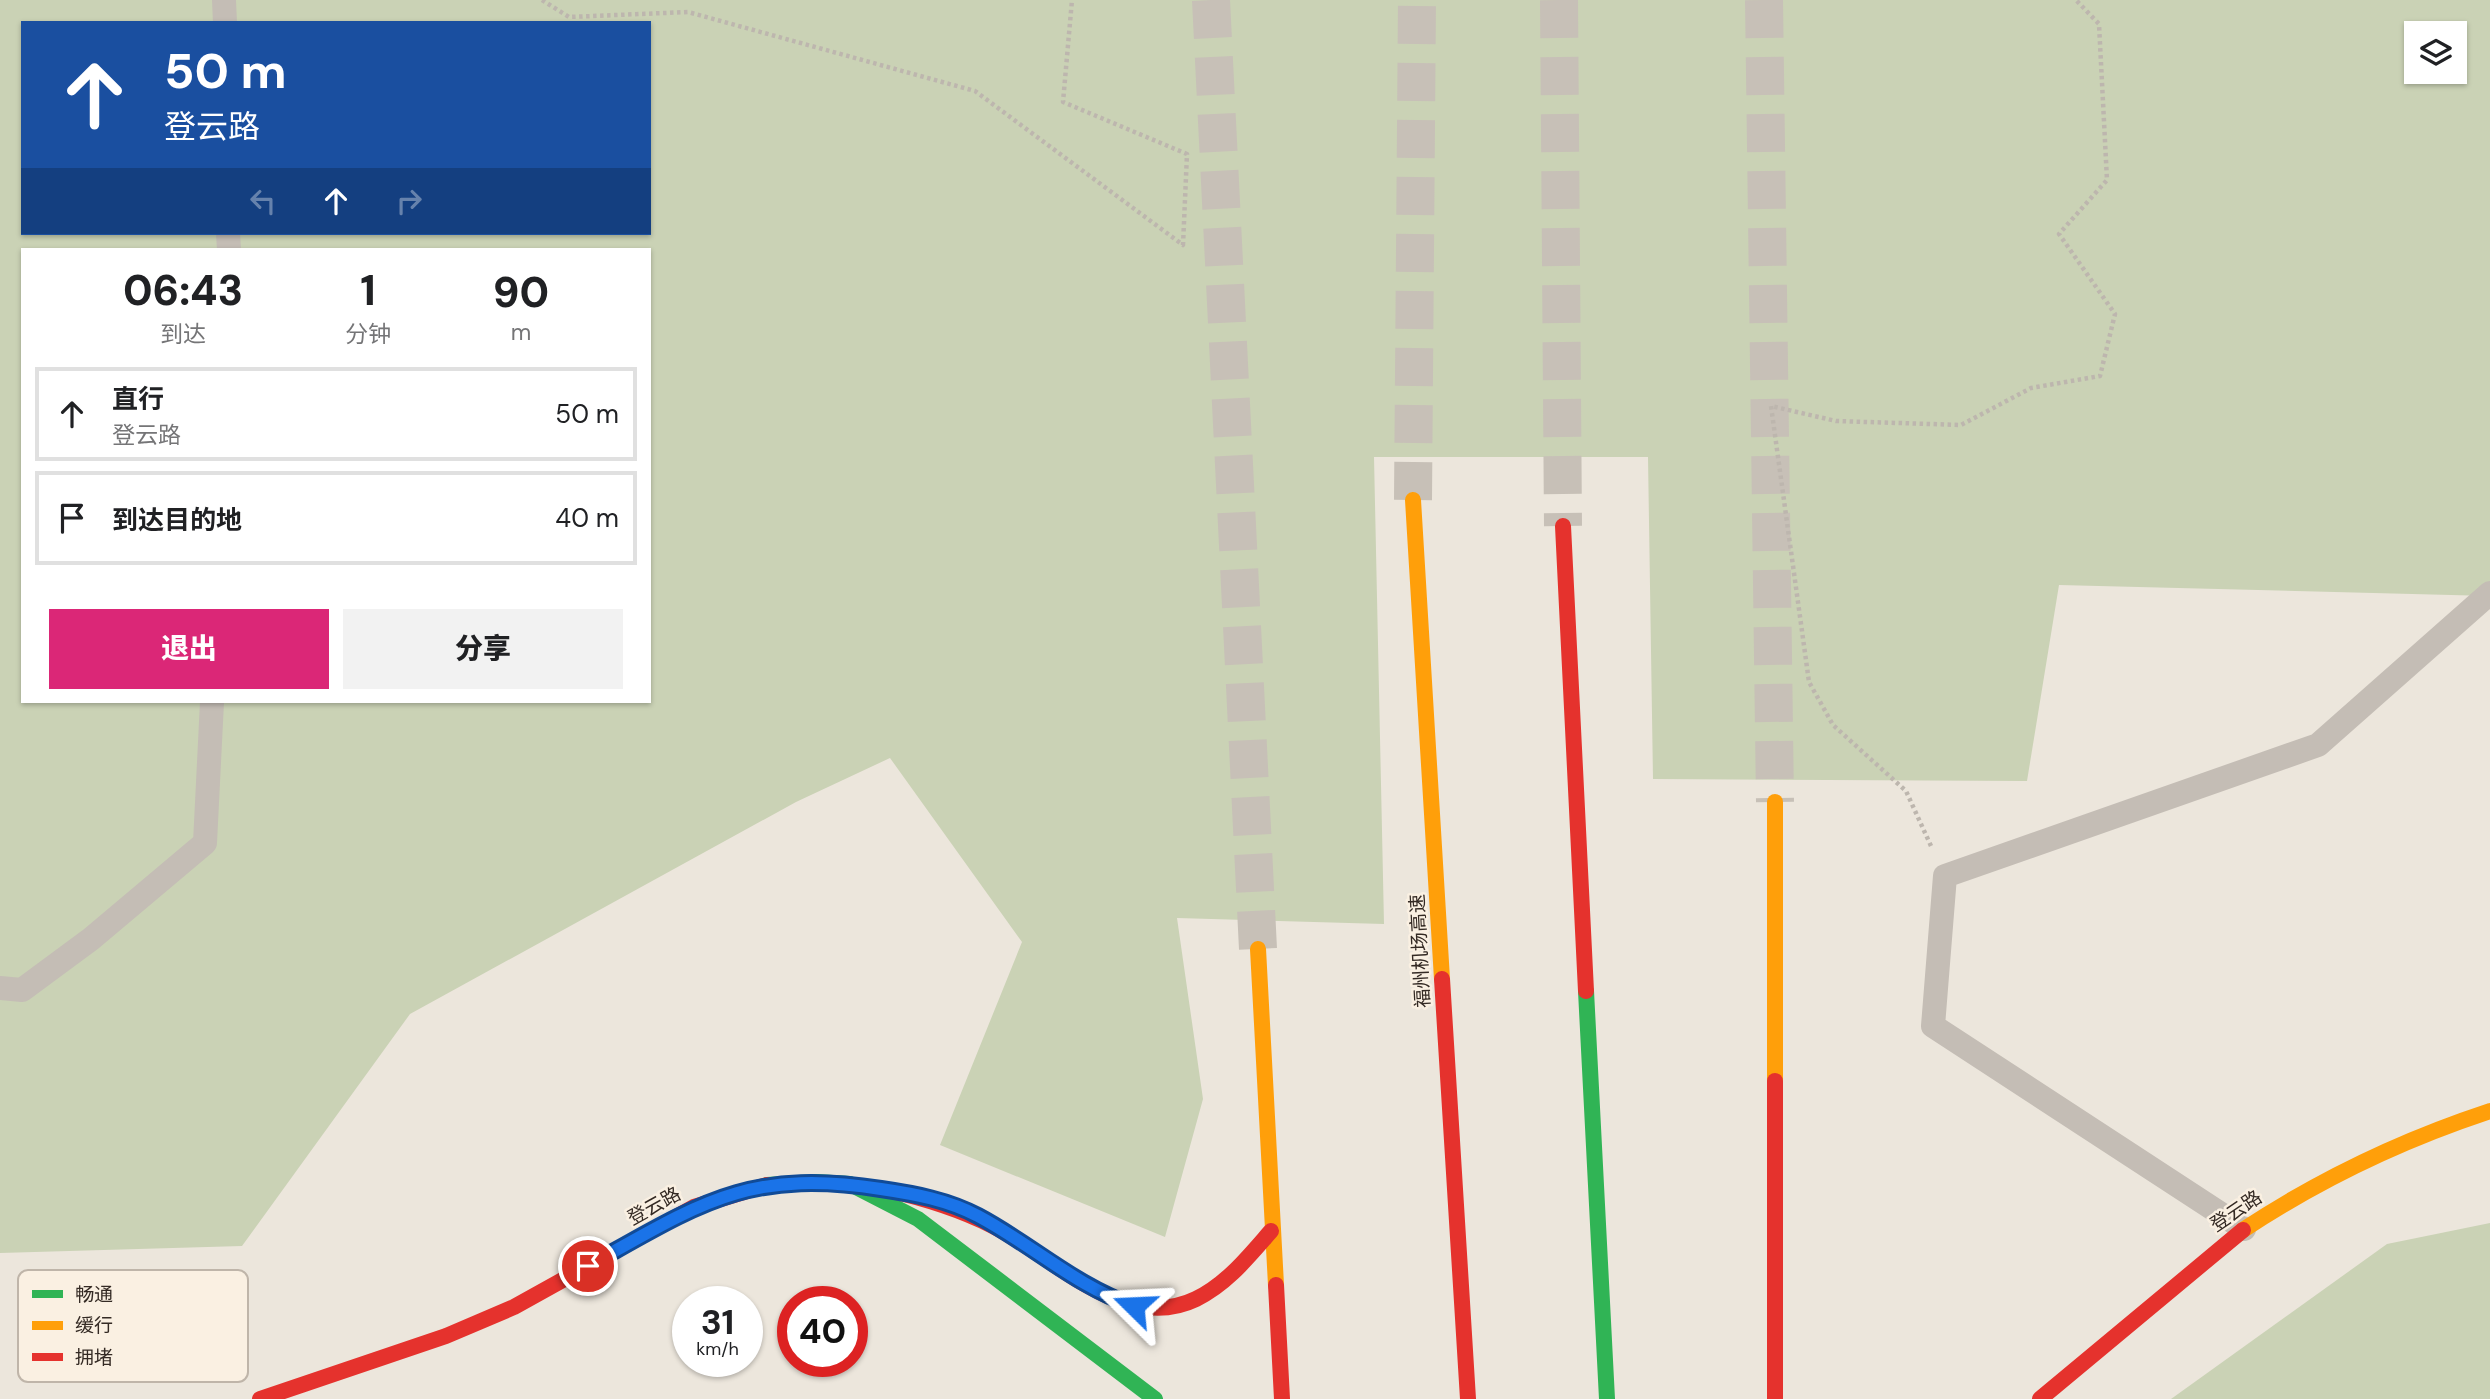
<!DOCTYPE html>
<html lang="zh">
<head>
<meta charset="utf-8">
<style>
  body { margin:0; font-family:"DM Sans","Noto Sans SC",sans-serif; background:#f2f2f2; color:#202124; height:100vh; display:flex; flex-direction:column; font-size:26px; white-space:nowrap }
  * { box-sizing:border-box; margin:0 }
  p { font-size:23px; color:#757577 }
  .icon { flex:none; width:38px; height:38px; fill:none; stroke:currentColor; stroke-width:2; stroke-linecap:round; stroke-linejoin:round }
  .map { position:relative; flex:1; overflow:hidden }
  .drawer { position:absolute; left:21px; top:248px; width:630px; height:455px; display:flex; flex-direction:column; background:#fff; border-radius:0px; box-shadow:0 2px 5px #0004 }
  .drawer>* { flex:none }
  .guide { position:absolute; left:21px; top:21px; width:630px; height:214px; border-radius:0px; box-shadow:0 2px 5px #0004; background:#1a4fa0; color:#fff; overflow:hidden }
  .tools { position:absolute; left:2404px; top:21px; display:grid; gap:14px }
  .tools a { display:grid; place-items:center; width:63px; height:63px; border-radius:0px; background:#fff; box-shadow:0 2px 5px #0004; font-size:35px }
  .speed { position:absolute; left:672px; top:1286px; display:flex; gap:14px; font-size:35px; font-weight:700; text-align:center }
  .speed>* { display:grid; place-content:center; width:91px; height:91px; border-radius:50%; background:#fff; box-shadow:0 2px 5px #0004; line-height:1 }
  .speed small { font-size:18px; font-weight:400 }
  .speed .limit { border:10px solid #d22; background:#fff; color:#111 }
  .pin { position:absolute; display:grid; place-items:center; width:60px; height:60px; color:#fff; margin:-30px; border:4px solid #fff; border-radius:50%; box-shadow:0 2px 7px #0007 }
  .me { position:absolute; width:77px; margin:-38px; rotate:291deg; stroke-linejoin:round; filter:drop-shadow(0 0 5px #0008) }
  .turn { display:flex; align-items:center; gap:24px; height:147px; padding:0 28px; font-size:32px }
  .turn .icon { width:91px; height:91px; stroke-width:2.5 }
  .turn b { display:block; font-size:49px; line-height:60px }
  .lanes { display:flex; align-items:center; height:66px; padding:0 28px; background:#0003; justify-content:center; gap:35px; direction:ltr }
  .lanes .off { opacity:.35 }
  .eta { display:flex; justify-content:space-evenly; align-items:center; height:119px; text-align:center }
  .eta b { font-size:42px; font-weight:800; line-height:49px }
  .action { display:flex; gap:14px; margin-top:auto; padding:14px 28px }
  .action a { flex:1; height:80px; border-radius:0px; background:#db2777; color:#fff; font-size:28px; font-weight:800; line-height:80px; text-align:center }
  .action a+a { background:#f2f2f2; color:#202124 }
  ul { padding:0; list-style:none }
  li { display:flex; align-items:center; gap:21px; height:94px; margin:0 14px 10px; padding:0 14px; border:4px solid #e0e0e0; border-radius:0px }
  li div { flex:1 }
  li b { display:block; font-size:26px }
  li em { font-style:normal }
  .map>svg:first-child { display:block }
</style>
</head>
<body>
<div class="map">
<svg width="2490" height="1399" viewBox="0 0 2490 1399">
  <rect width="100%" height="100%" fill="#ece6dc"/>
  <g fill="#cad2b5" fill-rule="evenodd">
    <path d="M0,0h2490v596l-431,-11 -32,196 -374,-2 -5,-322h-274l10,467 -207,-6 26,181 -38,138 -225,-92 82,-203 -132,-184 -94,44 -386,212 -168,232 -242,7zM23,23h626v210h-626zM2417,33h38v39h-38zM23,250h626v452h-626z"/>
    <path d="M2490,1223v176h-319l216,-155z"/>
  </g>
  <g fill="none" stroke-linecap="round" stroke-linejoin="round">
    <g stroke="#c7c0b7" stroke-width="38" stroke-dasharray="38 19" stroke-linecap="butt">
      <path d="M1211,0l47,949"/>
      <path d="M1764,0l11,802"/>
    </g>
    <g stroke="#c7c0b7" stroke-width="38" stroke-dasharray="38 19" stroke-linecap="butt">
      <path d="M1559,0l4,526"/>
      <path d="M1413,500l4,-500"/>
    </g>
    <g stroke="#bdb6ae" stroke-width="4.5" stroke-dasharray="3.5 3.5" stroke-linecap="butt">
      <path d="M542,0l27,17 119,-5 287,79 208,154 4,-91 -124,-52 9,-102"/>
      <path d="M1931,846l-25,-55 -73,-66 -24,-43 -38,-276 65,15 125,4 70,-37 69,-12 15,-62 -56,-80 48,-54 -8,-156 -23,-24"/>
    </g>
    <g stroke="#c4bdb5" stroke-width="24">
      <path d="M224,0l1,23"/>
      <path d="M228,233l1,17"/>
      <path d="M0,988l22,2 69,-51 114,-96 7,-141"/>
      <path d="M2244,1229l-311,-203 12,-150 373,-131 172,-152"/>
    </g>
    <g stroke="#30b455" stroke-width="16">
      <path d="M1586,991l21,408"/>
      <path d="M767,1185l49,-3 34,2 68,35 237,180"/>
    </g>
    <g stroke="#ff9f0a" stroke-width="16">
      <path d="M1413,500l29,479"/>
      <path d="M1775,802v279"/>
      <path d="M1258,949l18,336"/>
      <path d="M2243,1230c77,-51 159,-90 247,-119"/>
    </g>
    <g stroke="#e5322d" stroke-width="16">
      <path d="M1563,526l23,465"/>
      <path d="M1442,979l26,420"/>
      <path d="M1775,1081v318"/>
      <path d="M887,1190c37,8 72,19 106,36 59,30 131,108 203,73 31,-15 53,-43 75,-68"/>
      <path d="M1276,1285l6,114"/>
      <path d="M260,1399l186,-63 68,-29 180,-100 73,-22"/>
      <path d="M2040,1399l203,-169"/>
    </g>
  </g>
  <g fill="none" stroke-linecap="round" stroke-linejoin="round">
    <defs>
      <path id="route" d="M588,1266c111,-62 160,-98 293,-77 34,5 67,11 97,27 53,28 99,71 156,90"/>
    </defs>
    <use href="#route" stroke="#114b97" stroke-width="18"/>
    <use href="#route" stroke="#1a73e8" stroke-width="12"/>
  </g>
  <g text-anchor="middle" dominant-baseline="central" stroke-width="5" stroke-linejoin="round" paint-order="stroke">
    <g font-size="19" fill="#342a24" stroke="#faf0e2">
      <text transform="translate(1420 951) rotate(-93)">福州机场高速</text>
      <text transform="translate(654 1206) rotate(-29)">登云路</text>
      <text transform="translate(2236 1211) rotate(-34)">登云路</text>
    </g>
  </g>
  <rect x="18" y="1270" width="230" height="112" rx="10" fill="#faf0e2" stroke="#bfb5a9" stroke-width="2"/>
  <rect x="32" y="1290" width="31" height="8" fill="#30b455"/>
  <rect x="32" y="1321" width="31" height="9" fill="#ff9f0a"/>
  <rect x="32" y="1353" width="31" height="8" fill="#e5322d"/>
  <g font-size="19" fill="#342a24">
    <text x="75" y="1301">畅通</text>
    <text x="75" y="1332">缓行</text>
    <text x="75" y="1364">拥堵</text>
  </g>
</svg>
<div class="tools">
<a><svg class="icon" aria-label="layers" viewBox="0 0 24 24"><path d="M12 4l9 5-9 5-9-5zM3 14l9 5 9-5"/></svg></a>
</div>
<div class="speed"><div>31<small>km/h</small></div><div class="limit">40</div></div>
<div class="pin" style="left:588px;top:1266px;background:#d93025"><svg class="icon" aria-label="arrive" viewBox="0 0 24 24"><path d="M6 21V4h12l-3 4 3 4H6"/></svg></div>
<svg class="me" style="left:1134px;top:1306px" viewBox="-20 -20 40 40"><path d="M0-17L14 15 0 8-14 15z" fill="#1a73e8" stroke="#fff" stroke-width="4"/></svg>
<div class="guide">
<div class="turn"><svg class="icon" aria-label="ahead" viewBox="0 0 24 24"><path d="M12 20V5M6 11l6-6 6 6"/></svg><div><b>50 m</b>登云路</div></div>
<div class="lanes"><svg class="icon off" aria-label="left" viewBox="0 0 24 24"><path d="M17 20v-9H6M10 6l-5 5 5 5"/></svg><svg class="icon" aria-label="ahead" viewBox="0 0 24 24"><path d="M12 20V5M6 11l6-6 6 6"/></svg><svg class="icon off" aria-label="right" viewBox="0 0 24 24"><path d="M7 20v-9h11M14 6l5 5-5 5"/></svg></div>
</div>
<section class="drawer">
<div class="eta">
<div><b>06:43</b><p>到达</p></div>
<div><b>1</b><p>分钟</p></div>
<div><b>90</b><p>m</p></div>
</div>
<ul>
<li><svg class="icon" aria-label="ahead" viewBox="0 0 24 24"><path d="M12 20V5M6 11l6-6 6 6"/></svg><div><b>直行</b><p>登云路</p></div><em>50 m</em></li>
<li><svg class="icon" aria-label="arrive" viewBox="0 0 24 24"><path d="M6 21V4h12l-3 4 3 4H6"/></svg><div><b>到达目的地</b></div><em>40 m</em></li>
</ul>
<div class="action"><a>退出</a><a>分享</a></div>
</section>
</div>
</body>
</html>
